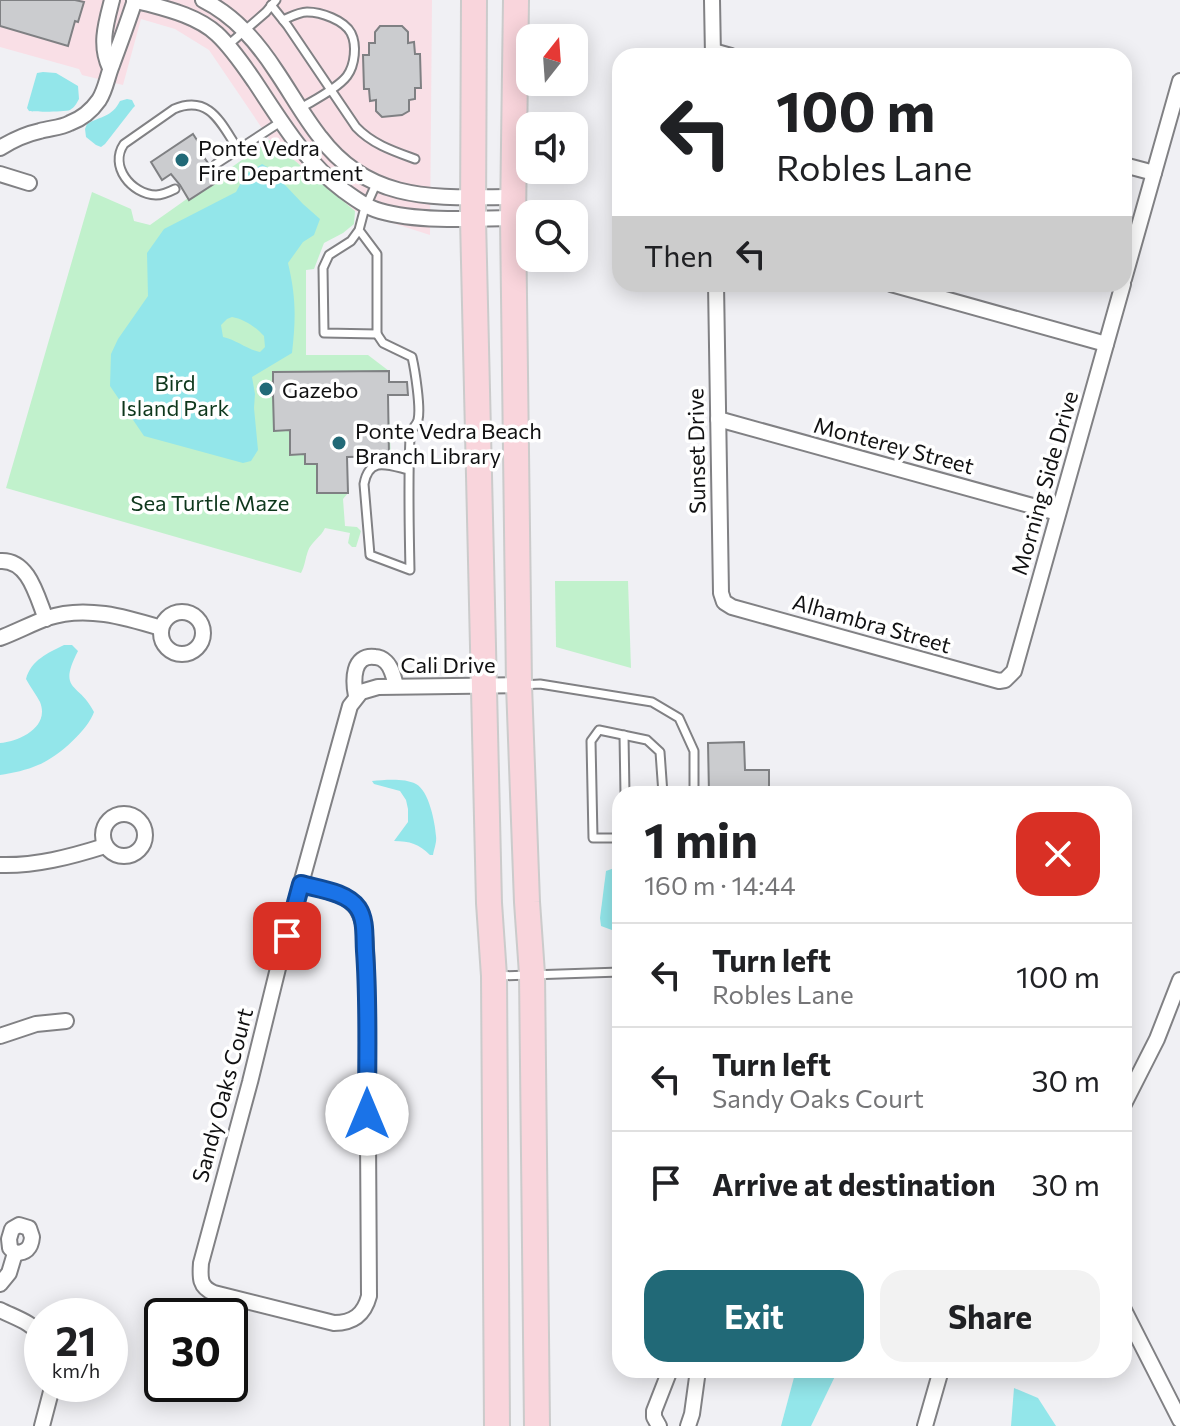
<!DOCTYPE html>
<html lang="en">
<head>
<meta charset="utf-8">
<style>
  body { margin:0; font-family:Commissioner,sans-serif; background:#f2f2f2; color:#202124; height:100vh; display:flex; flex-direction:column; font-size:30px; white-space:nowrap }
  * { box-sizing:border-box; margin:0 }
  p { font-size:26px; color:#757577 }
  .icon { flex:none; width:44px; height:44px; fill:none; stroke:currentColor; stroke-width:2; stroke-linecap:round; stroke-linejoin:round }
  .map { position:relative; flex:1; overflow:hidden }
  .details { position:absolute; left:612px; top:786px; width:520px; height:592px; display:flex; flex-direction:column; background:#fff; border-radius:24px; box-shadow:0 4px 20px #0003 }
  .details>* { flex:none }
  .hud { position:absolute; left:612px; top:48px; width:520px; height:244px; border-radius:24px; box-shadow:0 4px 20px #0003; background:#fff; color:#202124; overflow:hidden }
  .needle { width:52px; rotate:17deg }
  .buttons { position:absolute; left:516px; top:24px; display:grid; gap:16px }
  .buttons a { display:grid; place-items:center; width:72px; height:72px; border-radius:16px; background:#fff; box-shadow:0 4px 20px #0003; font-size:40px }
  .speed { position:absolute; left:24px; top:1298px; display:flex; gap:16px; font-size:40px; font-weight:700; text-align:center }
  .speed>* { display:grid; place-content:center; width:104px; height:104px; border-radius:50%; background:#fff; box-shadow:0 4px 20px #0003; line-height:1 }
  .speed small { font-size:20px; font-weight:400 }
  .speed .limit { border:4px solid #111; border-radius:12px; background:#fff; color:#111 }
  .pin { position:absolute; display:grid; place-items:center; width:68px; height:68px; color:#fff; margin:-34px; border-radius:16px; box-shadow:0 4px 12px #0006 }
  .me { position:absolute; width:88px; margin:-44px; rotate:0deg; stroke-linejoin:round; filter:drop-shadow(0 0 6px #0008) }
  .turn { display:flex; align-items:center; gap:28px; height:168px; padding:0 32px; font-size:36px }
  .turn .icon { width:104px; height:104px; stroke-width:2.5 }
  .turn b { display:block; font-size:56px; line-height:68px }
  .then { display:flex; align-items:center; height:76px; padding:0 32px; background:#0003; gap:16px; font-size:30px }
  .round { display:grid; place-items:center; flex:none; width:84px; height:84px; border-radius:24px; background:#f2f2f2 }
  .head { display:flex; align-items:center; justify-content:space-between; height:136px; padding:0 32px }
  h1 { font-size:48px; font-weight:700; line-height:60px }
  .primary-button { display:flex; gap:16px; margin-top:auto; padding:16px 32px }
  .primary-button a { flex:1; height:92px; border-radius:24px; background:#216977; color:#fff; font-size:32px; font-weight:700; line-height:92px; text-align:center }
  .primary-button a+a { background:#f2f2f2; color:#202124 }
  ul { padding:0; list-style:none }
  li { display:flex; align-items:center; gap:24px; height:104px; padding:0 32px; border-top:2px solid #e0e0e0 }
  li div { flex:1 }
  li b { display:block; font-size:30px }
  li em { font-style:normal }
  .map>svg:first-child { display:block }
</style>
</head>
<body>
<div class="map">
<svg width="1180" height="1426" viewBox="0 0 1180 1426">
  <rect width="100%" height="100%" fill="#f0f0f4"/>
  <path fill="#f9dfe6" d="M0,0h432l-2,235 -75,-24 -85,-71 -61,-90 -34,-21 -34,-10 -18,66 -41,-10 -3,-6 -79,-22z"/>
  <g fill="#c1f1cc">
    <path d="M270,140l85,71 -1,13 -11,9 -19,10 -10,26 -8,1v85h62l21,16v11h18l1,13h-20l3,63 -44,-1 1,36 -5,6 2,27 12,1 4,4 -5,16h-4l-4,-4 2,-10 -25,-5c-4,9 -14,14 -17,23 -3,8 -3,15 -7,22l-295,-85 86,-296 39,17 3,12 16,4z"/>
    <path d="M555,581h73l3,87 -75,-21z"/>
  </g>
  <g fill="#93e6ea" fill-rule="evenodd">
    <path d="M43,72l13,1 22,13 1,13c-3,5 -4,8 -9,11 -5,2 -35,2 -41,1l-2,-3 10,-35z"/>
    <path d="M127,99l5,1 3,6 -2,2 -28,36 -4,3 -5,-2 -10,-8 -1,-8 2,-5c14,-8 25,-7 33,-23z"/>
    <path d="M262,164l7,4 34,36 17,15 -6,16 -11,7 -15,21c8,34 8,55 4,90l-40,24 3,17 -1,14 4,42 -7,11 -8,2 -99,-27 -34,-50 1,-32 7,-15 30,-43 -1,-43 17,-24 72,-37 9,-17zM232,317c12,2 24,10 32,19l1,11 -5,5c-14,-3 -23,-12 -37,-15l-2,-12 6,-6z"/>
    <path d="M64,645h8l6,6c-21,41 1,31 16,61 -6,18 -37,46 -56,53 -11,5 -25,8 -38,10v-32c20,-2 50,-16 40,-41 -4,-8 -10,-15 -14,-23 5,-19 22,-26 38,-34z"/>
    <path d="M372,781c13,-1 32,-3 44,3 13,7 19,38 20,52 1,6 -2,13 -3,19h-3c-11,-11 -20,-14 -36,-14l14,-19v-13l-2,-9 -6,-9 -26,-7z"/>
    <path d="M620,866v67l-19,-7 -1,-8 6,-47z"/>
    <path d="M796,1370h42l-27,56h-30z"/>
    <path d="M1014,1388l24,10 18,28h-45z"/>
  </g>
  <g fill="#cbcccf" stroke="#7f8083" stroke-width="2">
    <path d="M0,0h75l9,2 -6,20 -3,-1 -7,25 -68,-20z"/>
    <path d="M380,26h22l6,6v11l6,-1 1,12h5l1,34h-6v11l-6,1v11l-7,4 -20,2 -6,-6v-11l-6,1 -1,-12h-5l-1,-34h6v-12h6v-11z"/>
    <path d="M193,134l11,17 -3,2 19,27 -31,20 -9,-15 -9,-11 -9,6 -11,-18z"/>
    <path d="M389,371v11h18l1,13h-20l1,61 -42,1 1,36h-31v-29h-12v-10l-15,1v-25l-16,1 -1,-36 -9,1 -4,-4v-6l4,-4 9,1v-11z"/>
    <path d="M744,742l1,28h24v24h-60l-1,-51z"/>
  </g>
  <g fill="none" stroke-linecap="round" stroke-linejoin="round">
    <defs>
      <g id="service">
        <path d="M271,5l16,20 69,102c16,17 37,24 59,32"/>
        <path d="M283,20c7,-3 16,-8 24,-8 14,0 37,8 44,21 6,12 4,32 -4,43 -9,12 -33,24 -46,32"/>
        <path d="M227,46l39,-34 10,-12"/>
        <path d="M216,164l66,-43"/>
        <path d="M175,189c-6,3 -12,6 -19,6 -25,-1 -47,-29 -32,-51l50,-35c36,-15 47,15 64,40"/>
        <path d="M359,230l18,24v80l-53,-1 -1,-65 6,-13 22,-14 8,-11 5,-19 12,-27"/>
        <path d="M377,334l6,9 29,14c3,13 9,51 6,63 -2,7 -8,8 -8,17 -2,44 -1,88 0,133l-40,-15 -6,-71c5,-28 24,-19 45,-14"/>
        <path d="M522,685l18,-1 112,18 27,16 15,33v43"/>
        <path d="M624,735l1,59"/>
        <path d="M620,838h-27l-2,-97 8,-11 48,10 13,12 3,42"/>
        <path d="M498,976l122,-4"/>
      </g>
      <g id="minor">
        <path d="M134,0c28,8 61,14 83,34 15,14 27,32 38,48 26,39 50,80 88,108 11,8 23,17 37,21 37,11 94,8 133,7"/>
        <path d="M203,0c32,16 54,42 73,71 15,22 28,46 44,66 51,68 119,60 194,60"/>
        <path d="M712,0l1,56"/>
        <path d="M713,51l18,5"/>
        <path d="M110,68c-11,-23 -4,-45 2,-68"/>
        <path d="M0,148c13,-8 26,-14 40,-17 10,-3 21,-3 30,-8 11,-4 22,-13 29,-23 7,-11 8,-23 13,-35 8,-22 16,-43 23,-65"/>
        <path d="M1124,165l30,8"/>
        <path d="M0,174l29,9"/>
        <path d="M1124,279l56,-198"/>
        <path d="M716,284l5,309 3,9 8,5 267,74 6,-1 9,-9 109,-387"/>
        <path d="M891,284l215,60"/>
        <path d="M718,419l340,94"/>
        <path d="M0,561c29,-2 37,36 46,58"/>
        <circle cx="182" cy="633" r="21"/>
        <path d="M0,638c16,-6 31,-14 47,-20 38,-13 78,-1 114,10"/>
        <path d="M356,696c-3,-15 -4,-42 19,-39 4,0 8,2 11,5 6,6 8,16 10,24"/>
        <circle cx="124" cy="835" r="21"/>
        <path d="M0,865c36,1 70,-8 105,-19"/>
        <path d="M301,884c14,4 30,7 43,13 27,13 21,56 23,81l2,318c-5,19 -16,27 -35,27l-120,-30c-15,-6 -14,-16 -13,-30l49,-181 31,-126 69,-250 11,-14 17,-5 141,-2"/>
        <path d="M0,1036l36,-12 30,-3"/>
        <path d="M1124,1104l33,-65 23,-59"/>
        <path d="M19,1225l10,3 3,9c-1,11 -6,16 -17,16l-5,-5 -1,-9 3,-10z"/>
        <path d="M0,1284l9,-11 6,-20"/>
        <path d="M0,1310c16,8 31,12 42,26"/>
        <path d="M1124,1310l56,110"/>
        <path d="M42,1426l11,-42"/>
        <path d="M659,1426l-5,-9v-6l16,-41"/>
        <path d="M688,1426l4,-12 6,-44"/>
        <path d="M925,1426l16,-56"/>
      </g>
      <g id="primary">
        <path d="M474,0l-1,219 16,684 5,73 3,450"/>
        <path d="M516,0l-3,218 6,467 8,217 5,72 5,452"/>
      </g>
    </defs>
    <use href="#service" stroke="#818184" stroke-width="11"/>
    <use href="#minor" stroke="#818184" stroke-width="18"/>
    <use href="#primary" stroke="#cbcbcb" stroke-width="28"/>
    <use href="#service" stroke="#fff" stroke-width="7"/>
    <use href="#minor" stroke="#fff" stroke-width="14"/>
    <use href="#primary" stroke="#f9d5dc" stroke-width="24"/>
  </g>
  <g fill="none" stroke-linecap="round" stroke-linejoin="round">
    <defs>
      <path id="route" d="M287,936l14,-52c18,5 46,8 57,24 8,12 6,29 7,43 4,54 2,109 2,163"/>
    </defs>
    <use href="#route" stroke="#114b97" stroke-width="20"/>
    <use href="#route" stroke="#1a73e8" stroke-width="14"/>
  </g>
  <g fill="#216977" stroke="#fff" stroke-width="3">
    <circle cx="182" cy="160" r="8"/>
    <circle cx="266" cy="389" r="8"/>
    <circle cx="339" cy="443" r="8"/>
  </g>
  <g text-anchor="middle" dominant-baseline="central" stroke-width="7" stroke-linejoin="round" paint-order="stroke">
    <g font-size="22" fill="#111112" stroke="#fff" text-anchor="start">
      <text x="198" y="147">Ponte Vedra<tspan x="198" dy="25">Fire Department</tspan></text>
      <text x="282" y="389">Gazebo</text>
      <text x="355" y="430">Ponte Vedra Beach<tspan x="355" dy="25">Branch Library</tspan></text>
    </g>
    <g font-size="22" fill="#0e371c" stroke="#fff">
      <text x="175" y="382">Bird<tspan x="175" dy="25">Island Park</tspan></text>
      <text x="210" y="502">Sea Turtle Maze</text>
    </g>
    <g font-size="22" fill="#111112" stroke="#fff">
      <text transform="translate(894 445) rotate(15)">Monterey Street</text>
      <text transform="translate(696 451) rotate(-91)">Sunset Drive</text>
      <text transform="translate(1044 483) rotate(-74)">Morning Side Drive</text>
      <text transform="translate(872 623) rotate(16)">Alhambra Street</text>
      <text x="448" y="664">Cali Drive</text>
      <text transform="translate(222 1095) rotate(-75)">Sandy Oaks Court</text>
    </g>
  </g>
</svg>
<div class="buttons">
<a><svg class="needle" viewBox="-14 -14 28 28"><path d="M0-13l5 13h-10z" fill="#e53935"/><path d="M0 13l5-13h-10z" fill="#757577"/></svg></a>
<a><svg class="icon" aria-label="sound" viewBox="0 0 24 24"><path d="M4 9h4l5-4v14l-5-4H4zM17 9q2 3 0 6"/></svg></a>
<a><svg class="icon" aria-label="search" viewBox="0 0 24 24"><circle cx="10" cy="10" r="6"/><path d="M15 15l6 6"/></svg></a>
</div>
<div class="speed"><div>21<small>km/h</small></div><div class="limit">30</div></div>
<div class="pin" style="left:287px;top:936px;background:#d93025"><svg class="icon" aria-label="arrive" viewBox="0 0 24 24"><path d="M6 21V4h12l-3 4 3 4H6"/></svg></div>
<svg class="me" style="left:367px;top:1114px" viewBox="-20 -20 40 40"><circle r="19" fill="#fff"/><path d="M0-13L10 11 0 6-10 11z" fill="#1a73e8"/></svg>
<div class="hud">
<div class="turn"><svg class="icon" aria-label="left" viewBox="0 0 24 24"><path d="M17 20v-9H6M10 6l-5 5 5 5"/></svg><div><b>100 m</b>Robles Lane</div></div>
<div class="then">Then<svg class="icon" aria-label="left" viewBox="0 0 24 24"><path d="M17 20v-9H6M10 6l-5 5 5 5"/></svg></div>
</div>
<section class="details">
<div class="head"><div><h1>1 min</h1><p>160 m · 14:44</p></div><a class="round" style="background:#d93025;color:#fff"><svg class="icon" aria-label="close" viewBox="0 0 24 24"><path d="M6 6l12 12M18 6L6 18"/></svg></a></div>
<ul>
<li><svg class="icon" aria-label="left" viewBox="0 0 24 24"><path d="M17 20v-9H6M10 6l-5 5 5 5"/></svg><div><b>Turn left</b><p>Robles Lane</p></div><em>100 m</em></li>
<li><svg class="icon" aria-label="left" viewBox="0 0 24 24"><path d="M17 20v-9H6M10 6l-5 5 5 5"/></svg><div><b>Turn left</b><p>Sandy Oaks Court</p></div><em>30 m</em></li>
<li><svg class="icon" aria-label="arrive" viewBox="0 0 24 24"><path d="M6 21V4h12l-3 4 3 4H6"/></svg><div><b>Arrive at destination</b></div><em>30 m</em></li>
</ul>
<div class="primary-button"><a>Exit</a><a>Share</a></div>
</section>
</div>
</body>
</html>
